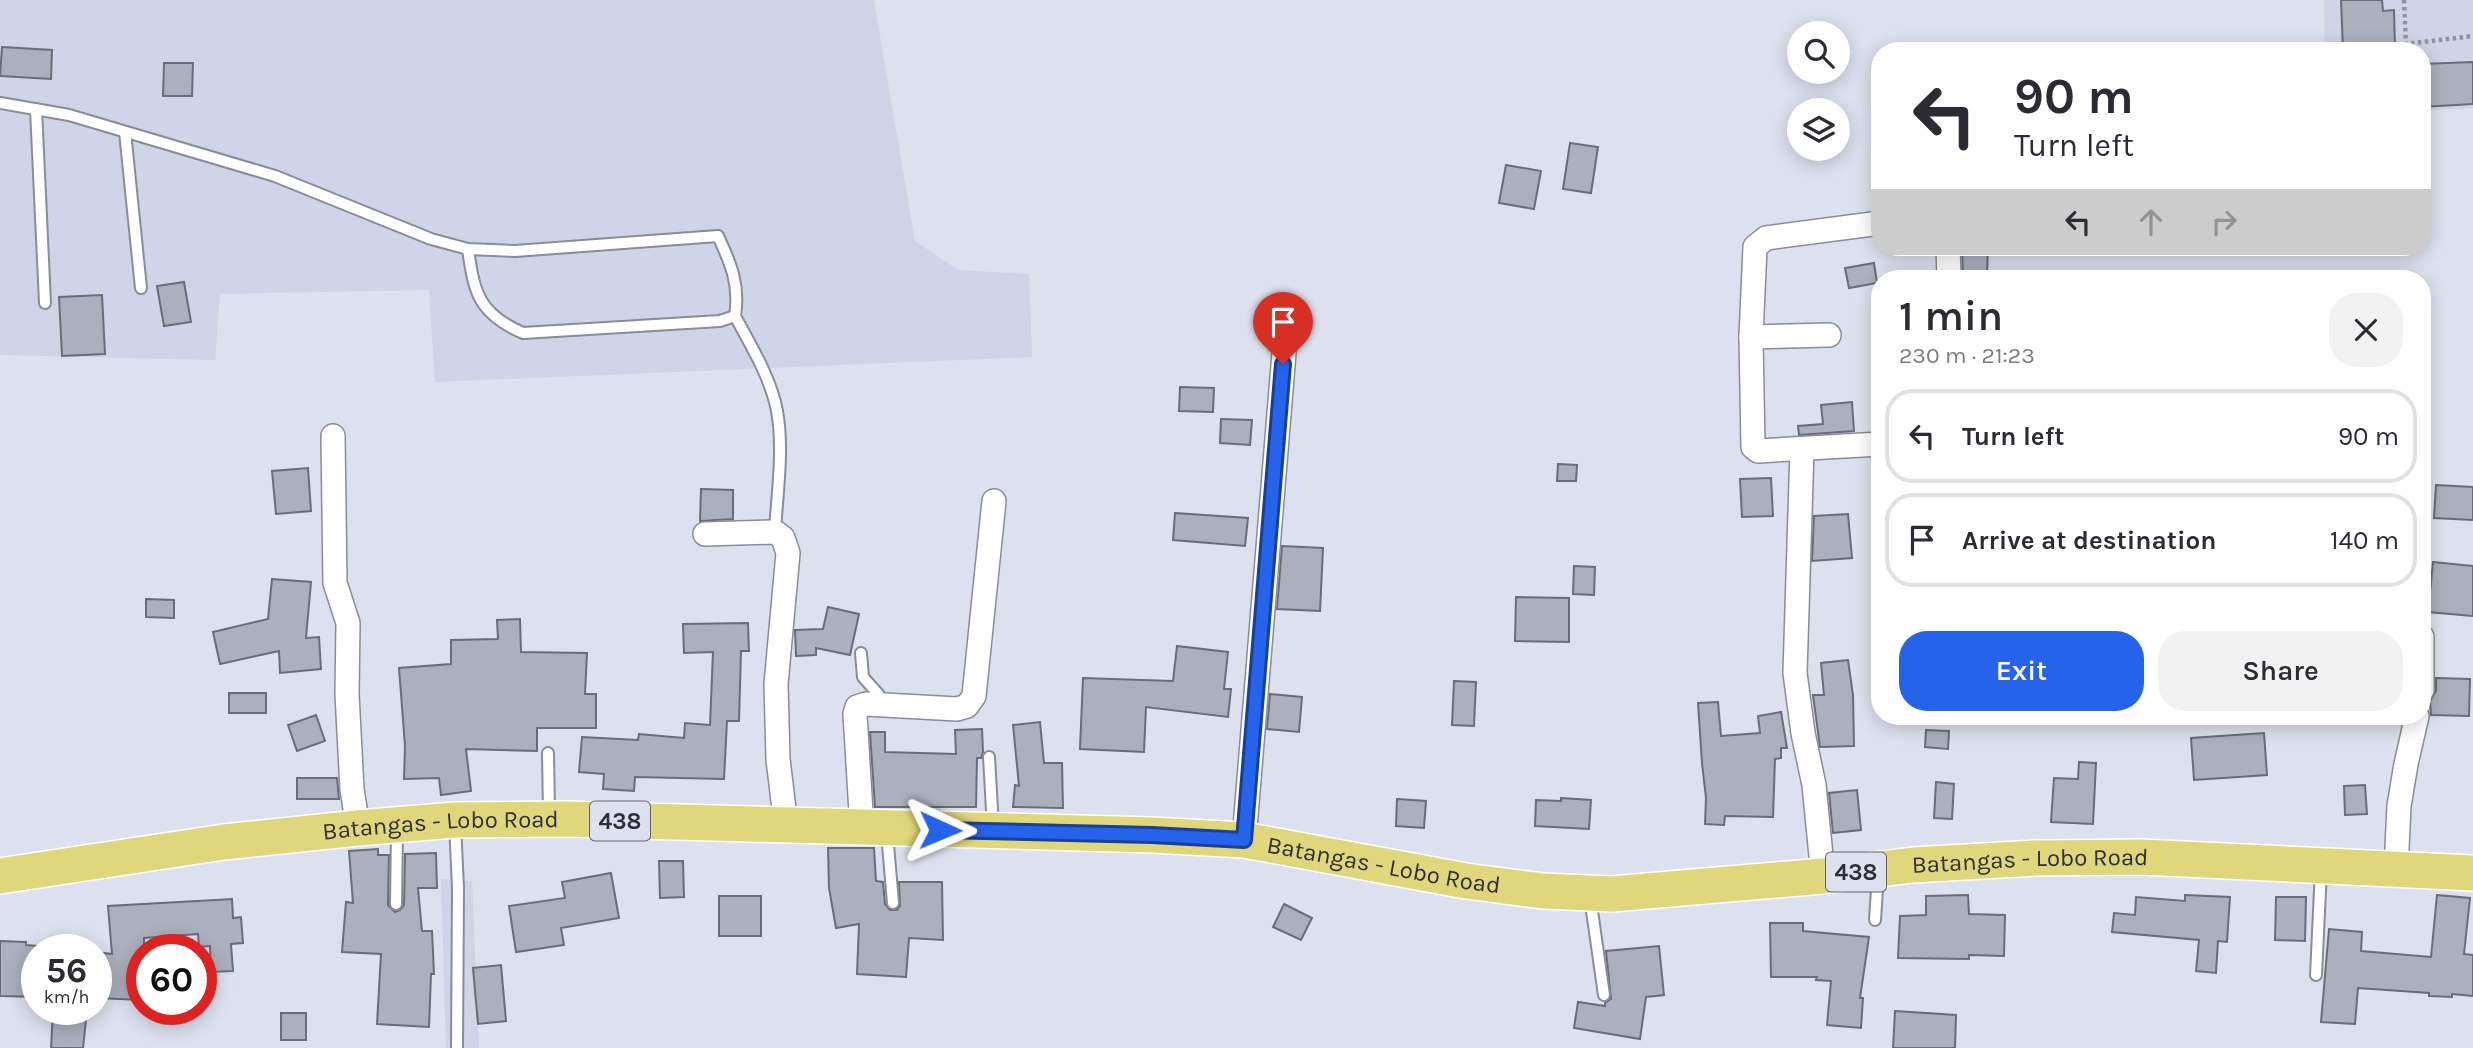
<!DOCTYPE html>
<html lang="en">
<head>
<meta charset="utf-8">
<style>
  body { margin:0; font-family:Karla,sans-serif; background:#f2f2f3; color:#2b2b33; height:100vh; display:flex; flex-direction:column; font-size:26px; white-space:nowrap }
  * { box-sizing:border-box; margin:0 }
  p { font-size:23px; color:#7c7c81 }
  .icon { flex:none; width:38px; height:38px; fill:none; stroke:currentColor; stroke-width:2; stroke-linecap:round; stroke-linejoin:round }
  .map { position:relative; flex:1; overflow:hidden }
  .panel { position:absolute; left:1871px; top:270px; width:560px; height:455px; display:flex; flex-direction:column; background:#fff; border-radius:28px; box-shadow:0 4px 18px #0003 }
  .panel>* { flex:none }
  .hud { position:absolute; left:1871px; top:42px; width:560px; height:214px; border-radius:28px; box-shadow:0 4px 18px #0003; background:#fff; color:#2b2b33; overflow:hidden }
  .fabs { position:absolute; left:1787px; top:21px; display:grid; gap:14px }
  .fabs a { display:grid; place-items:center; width:63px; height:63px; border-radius:50%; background:#fff; box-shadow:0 4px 18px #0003; font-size:35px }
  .speed { position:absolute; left:21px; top:934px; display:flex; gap:14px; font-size:35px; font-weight:700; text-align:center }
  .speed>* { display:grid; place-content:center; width:91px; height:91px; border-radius:50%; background:#fff; box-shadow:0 4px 18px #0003; line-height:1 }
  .speed small { font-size:18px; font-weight:400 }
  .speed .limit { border:10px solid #d22; background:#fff; color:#111 }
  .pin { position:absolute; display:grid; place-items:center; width:60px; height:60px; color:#fff; margin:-72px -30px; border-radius:50% 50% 50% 0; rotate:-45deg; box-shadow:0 0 7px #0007 }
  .pin .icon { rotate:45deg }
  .me { position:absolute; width:77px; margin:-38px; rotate:91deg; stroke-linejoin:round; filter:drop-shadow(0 0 5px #0008) }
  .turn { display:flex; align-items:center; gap:24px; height:147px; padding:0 28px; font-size:32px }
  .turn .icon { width:91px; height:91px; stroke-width:2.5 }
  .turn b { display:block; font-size:49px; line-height:60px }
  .lanes { display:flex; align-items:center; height:66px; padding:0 28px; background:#0003; justify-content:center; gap:35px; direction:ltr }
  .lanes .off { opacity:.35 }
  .round { display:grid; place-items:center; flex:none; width:74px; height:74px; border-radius:28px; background:#f2f2f3 }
  .overview { display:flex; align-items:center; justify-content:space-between; height:119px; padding:0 28px }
  h1 { font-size:42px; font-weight:600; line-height:52px }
  .button { display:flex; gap:14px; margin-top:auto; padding:14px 28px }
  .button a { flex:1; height:80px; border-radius:28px; background:#2563eb; color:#fff; font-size:28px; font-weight:600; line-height:80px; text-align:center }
  .button a+a { background:#f2f2f3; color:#2b2b33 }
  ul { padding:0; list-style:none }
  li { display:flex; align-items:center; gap:21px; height:94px; margin:0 14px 10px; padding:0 14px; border:4px solid #e1e1e2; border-radius:28px }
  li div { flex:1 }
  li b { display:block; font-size:26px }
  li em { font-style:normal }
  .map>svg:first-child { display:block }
</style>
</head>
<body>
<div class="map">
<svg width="2473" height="1048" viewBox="0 0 2473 1048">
  <rect width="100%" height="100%" fill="#dde0ee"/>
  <g fill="#cfd4e8">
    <path d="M0,0h874l41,241 43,29 71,4 3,83 -597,25 -6,-92 -209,4 -5,66 -215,-5z"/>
    <path d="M2324,0h149v108l-51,3v-60h-97z"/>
    <path d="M441,879l31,2 7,167h-33z"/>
  </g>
  <g fill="#acafbd" stroke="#6a6c79" stroke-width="2">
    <path d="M2341,0h41l1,11 11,-1 1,38 -52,2z"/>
    <path d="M2,47l50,3 -1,29 -51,-3z"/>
    <path d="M2473,62v42l-51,3v-43z"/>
    <path d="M164,63h29l-1,33h-29z"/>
    <path d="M1570,143l28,4 -7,46 -28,-4z"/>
    <path d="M1506,165l35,6 -7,38 -35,-6z"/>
    <path d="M1962,247h26l-1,30 -24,-1z"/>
    <path d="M1874,263l3,20 -28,5 -4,-20z"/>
    <path d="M184,282l7,40 -27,4 -7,-40z"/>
    <path d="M102,295l3,59 -43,2 -3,-59z"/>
    <path d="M1180,387l34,1 -1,24 -34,-1z"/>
    <path d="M1852,402l2,29 -55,4 -1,-9 25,-2 -2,-19z"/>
    <path d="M1221,419l31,1 -2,25 -30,-2z"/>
    <path d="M1558,464l19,1 -1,16h-19z"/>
    <path d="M308,468l3,43 -35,3 -4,-43z"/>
    <path d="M1771,478l2,38 -31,1 -2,-38z"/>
    <path d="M2436,485l37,2v33l-39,-2z"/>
    <path d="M701,489l32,1v29l-33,2z"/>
    <path d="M1175,513l73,5 -3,28 -72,-6z"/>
    <path d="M1848,514l4,44 -40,3 2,-45z"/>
    <path d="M1282,546l41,2 -3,63 -43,-2z"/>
    <path d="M2433,562l40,4v50l-45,-4z"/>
    <path d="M1574,566l21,1 -1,28 -21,-1z"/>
    <path d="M272,579l39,3 -5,56 13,-1 2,32 -41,4 -1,-22 -59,13 -7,-32 55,-13z"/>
    <path d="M1516,597l53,1v44l-54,-1z"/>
    <path d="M146,599l28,1v18l-28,-1z"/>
    <path d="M828,607l31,7 -9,41 -34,-7v7l-20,1 -1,-26 28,-1z"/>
    <path d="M520,619l1,33 66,1 -2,41h11v34h-59v23l-71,-2 5,42 -30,4 -2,-17 -35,1 1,-33 -6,-78 52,-4v-24l47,-1 -1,-19z"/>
    <path d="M748,623l1,28h-8l-2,70h-12l-3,58 -89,-2 -1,14 -31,-2 1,-15 -25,-2 3,-35 56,3 1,-6 45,4 1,-15 25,2 3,-73 -29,1 -1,-29z"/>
    <path d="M1177,646l51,6 -4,37h7l-3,28 -82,-10 -2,45 -64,-3 3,-71 90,3z"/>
    <path d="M1848,660l5,35 1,51 -34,1 -7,-52h11l-3,-32z"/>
    <path d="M2436,678l34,1 -1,37 -38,-1 -1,-14 6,-10z"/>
    <path d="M1454,681l22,1 -2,44 -22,-1z"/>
    <rect x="229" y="693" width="37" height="20"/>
    <path d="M1270,694l32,3 -3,35 -32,-3z"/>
    <path d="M1718,702l3,34 39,-3 -2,-17 23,-4 6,36h-6v10l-6,1 -2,58 -48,-1 -1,9 -19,-1 1,-26 -4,-35 -4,-60z"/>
    <path d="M316,715l9,26 -28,10 -9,-26z"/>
    <path d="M1040,722l4,41h18l1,45 -50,-1 2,-22 4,1 -6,-61z"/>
    <path d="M982,729l1,23 -2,6h-4l-1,49h-101l-5,-75h15v20l71,2 -1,-24z"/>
    <path d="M1926,730l23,1 -1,18 -23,-2z"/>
    <path d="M2264,733l3,42 -73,5 -3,-42z"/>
    <path d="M2079,762l17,1 -3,61 -42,-2 3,-44 24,1z"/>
    <path d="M297,778h40l2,21h-42z"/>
    <path d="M1936,782l18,2 -2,35 -18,-1z"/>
    <path d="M2365,785l2,29 -22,1 -1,-29z"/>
    <path d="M1857,790l4,40 -28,3 -4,-40z"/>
    <path d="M1561,798l30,2 -2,29 -54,-3 1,-26 25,1z"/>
    <path d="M1397,799l29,2 -2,27 -28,-2z"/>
    <path d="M828,848h46l2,33 7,1 2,22 5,6h7l3,-4 -1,-24h43l1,58 -34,-2 -3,39 -49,-3 2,-50 -23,4 -7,-40z"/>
    <path d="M378,849v6h11l-1,50 7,7 5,-2 4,-5 1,-51 31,-1 1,35h-19l4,43h10l2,43h-3l-2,53 -52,-3 4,-70 -39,-2 4,-50 7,1 -4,-52z"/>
    <path d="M659,861h24l1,36 -24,1z"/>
    <path d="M611,873l8,45 -58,10 3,17 -48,7 -7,-46 56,-8 -3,-16z"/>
    <path d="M1968,895l1,19 36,1 -1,41 -35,-1v4l-71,-1 2,-42 26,-1v-19z"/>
    <path d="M2185,895l45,2 -3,45 -9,-1 -2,32 -20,-2 3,-31 -87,-8 2,-19 21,2 1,-18 49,4z"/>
    <path d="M2437,895l33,3 -6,56 9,1v41l-21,-2v3l-23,-1v-3l-71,-5 -3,36 -34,-2 8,-93 33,3 -1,19 70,6z"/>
    <rect x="719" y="896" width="42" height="40"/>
    <path d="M2276,897h30l-1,44 -30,-1z"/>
    <path d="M232,899l1,19 8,-1 2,26 -12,1 2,27 -22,1 -1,-26 -11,1 -1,-13 -54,4v12h-2v50l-46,-2v-46l16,2 -4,-48z"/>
    <path d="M1284,904l28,14 -11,22 -28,-13z"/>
    <path d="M1770,923h33v8l66,6 -9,61h3l-2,30 -34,-3 4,-44 -15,-1 1,-3h-46z"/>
    <path d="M0,941l26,1v3l11,1v51l-37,-1z"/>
    <path d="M1659,946l5,49 -18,2 -6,42 -66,-11 4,-26 27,4v-3l6,-4 -5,-48z"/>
    <path d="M501,965l5,56 -28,3 -5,-56z"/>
    <path d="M53,1010h34l-4,38h-32z"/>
    <path d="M1895,1011l61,4 -1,33h-62z"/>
    <rect x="281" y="1013" width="25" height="27"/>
  </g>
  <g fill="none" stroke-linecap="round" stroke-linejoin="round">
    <defs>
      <g id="service">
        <path d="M0,103l69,12 206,61 156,63 37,10 47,2 203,-15c13,28 22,49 17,80l-15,5 -197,12c-44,-19 -49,-40 -55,-84"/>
        <path d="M36,109l9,194"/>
        <path d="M125,132l16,156"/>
        <path d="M735,316c16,30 36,62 42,95 7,39 0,82 -2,121"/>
        <path d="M861,653l2,24 16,18v10"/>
        <path d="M548,753l1,60"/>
        <path d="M989,757l4,71"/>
        <path d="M455,823l3,65 -1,160"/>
        <path d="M887,833l6,70"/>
        <path d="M1590,897l14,98"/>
        <path d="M396,904l1,-74"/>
        <path d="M1875,920l3,-46"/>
        <path d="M2316,975l5,-106"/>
      </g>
      <g id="minor">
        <path d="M1880,223l-114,15 -11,9 -4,90 2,110 5,4 122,-7"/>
        <path d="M1948,247l1,31"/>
        <path d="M1751,337l78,-2"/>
        <path d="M333,436l2,147 13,40 -1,71 5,95 6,39"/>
        <path d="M1802,449l-7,224 8,60 11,52 9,91"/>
        <path d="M705,534l70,-2 8,6 5,15 -12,131 2,75 8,67"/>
        <path d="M2422,637v53"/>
        <path d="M862,829l-7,-115 2,-7 9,-3 91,5 10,-3 7,-10 20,-195"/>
        <path d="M1244,840l41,-499"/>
        <path d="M2396,869l3,-63 7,-42 11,-48"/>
      </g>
      <g id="primary">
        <path id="s1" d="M0,876l224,-34 134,-14 96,-8 114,-1 584,16 92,5 222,41 77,10 69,3 211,-18 90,-11 123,-7 105,-1 332,16"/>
      </g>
    </defs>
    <use href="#service" stroke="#898c99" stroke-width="14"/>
    <use href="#minor" stroke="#898c99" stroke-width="26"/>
    <use href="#primary" stroke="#fff" stroke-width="38"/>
    <path stroke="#91939e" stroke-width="4.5" stroke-dasharray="3.5 3.5" stroke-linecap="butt" d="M2404,0l2,44 67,-8"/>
    <use href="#service" stroke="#fff" stroke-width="10"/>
    <use href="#minor" stroke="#fff" stroke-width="23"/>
    <use href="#primary" stroke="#e0d77c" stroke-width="35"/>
  </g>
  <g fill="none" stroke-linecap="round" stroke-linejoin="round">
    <defs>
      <path id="route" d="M940,830l212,5 92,5 39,-476"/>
    </defs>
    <use href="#route" stroke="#184099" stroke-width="18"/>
    <use href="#route" stroke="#2563eb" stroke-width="12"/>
  </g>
  <g text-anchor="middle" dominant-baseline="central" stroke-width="5" stroke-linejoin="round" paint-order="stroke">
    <g fill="#dde0ee" stroke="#62646c" stroke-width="2">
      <rect x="590" y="801.5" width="60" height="39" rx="5"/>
      <rect x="1826" y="852.5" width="60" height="39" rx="5"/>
    </g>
    <g font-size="23" font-weight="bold" fill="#2e2f35">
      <text x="620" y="821">438</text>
      <text x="1856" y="872">438</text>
    </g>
    <g font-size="24" fill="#2e2f35" stroke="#dde0ee">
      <text stroke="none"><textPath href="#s1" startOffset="444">Batangas - Lobo Road</textPath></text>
      <text stroke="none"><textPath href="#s1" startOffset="2040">Batangas - Lobo Road</textPath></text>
      <text stroke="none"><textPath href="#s1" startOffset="1390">Batangas - Lobo Road</textPath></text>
    </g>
  </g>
</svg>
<div class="fabs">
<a><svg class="icon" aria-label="search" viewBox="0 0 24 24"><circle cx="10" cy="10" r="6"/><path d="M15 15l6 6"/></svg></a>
<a><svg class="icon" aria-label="layers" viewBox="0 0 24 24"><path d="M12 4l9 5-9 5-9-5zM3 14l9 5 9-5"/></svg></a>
</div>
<div class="speed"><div>56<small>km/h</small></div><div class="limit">60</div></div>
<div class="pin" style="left:1283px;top:364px;background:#d93025"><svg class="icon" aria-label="arrive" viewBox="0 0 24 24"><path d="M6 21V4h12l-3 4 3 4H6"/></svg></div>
<svg class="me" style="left:940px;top:830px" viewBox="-20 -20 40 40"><path d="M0-17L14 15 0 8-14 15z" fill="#2563eb" stroke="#fff" stroke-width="4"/></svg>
<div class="hud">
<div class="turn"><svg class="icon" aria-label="left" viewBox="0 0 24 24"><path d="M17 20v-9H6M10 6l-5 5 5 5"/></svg><div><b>90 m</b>Turn left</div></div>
<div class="lanes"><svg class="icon" aria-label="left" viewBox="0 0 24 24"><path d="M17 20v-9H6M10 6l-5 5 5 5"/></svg><svg class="icon off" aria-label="ahead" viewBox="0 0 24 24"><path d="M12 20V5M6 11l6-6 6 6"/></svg><svg class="icon off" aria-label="right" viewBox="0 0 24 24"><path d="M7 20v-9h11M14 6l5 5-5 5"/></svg></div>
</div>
<section class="panel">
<div class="overview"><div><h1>1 min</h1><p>230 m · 21:23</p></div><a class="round"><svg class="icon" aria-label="close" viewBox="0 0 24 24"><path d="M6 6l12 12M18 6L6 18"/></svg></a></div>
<ul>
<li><svg class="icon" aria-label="left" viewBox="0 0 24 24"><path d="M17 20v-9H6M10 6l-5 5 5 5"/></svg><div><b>Turn left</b></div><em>90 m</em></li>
<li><svg class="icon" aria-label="arrive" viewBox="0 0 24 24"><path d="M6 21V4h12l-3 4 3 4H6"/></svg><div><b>Arrive at destination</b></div><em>140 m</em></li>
</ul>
<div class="button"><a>Exit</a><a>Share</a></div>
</section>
</div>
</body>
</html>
